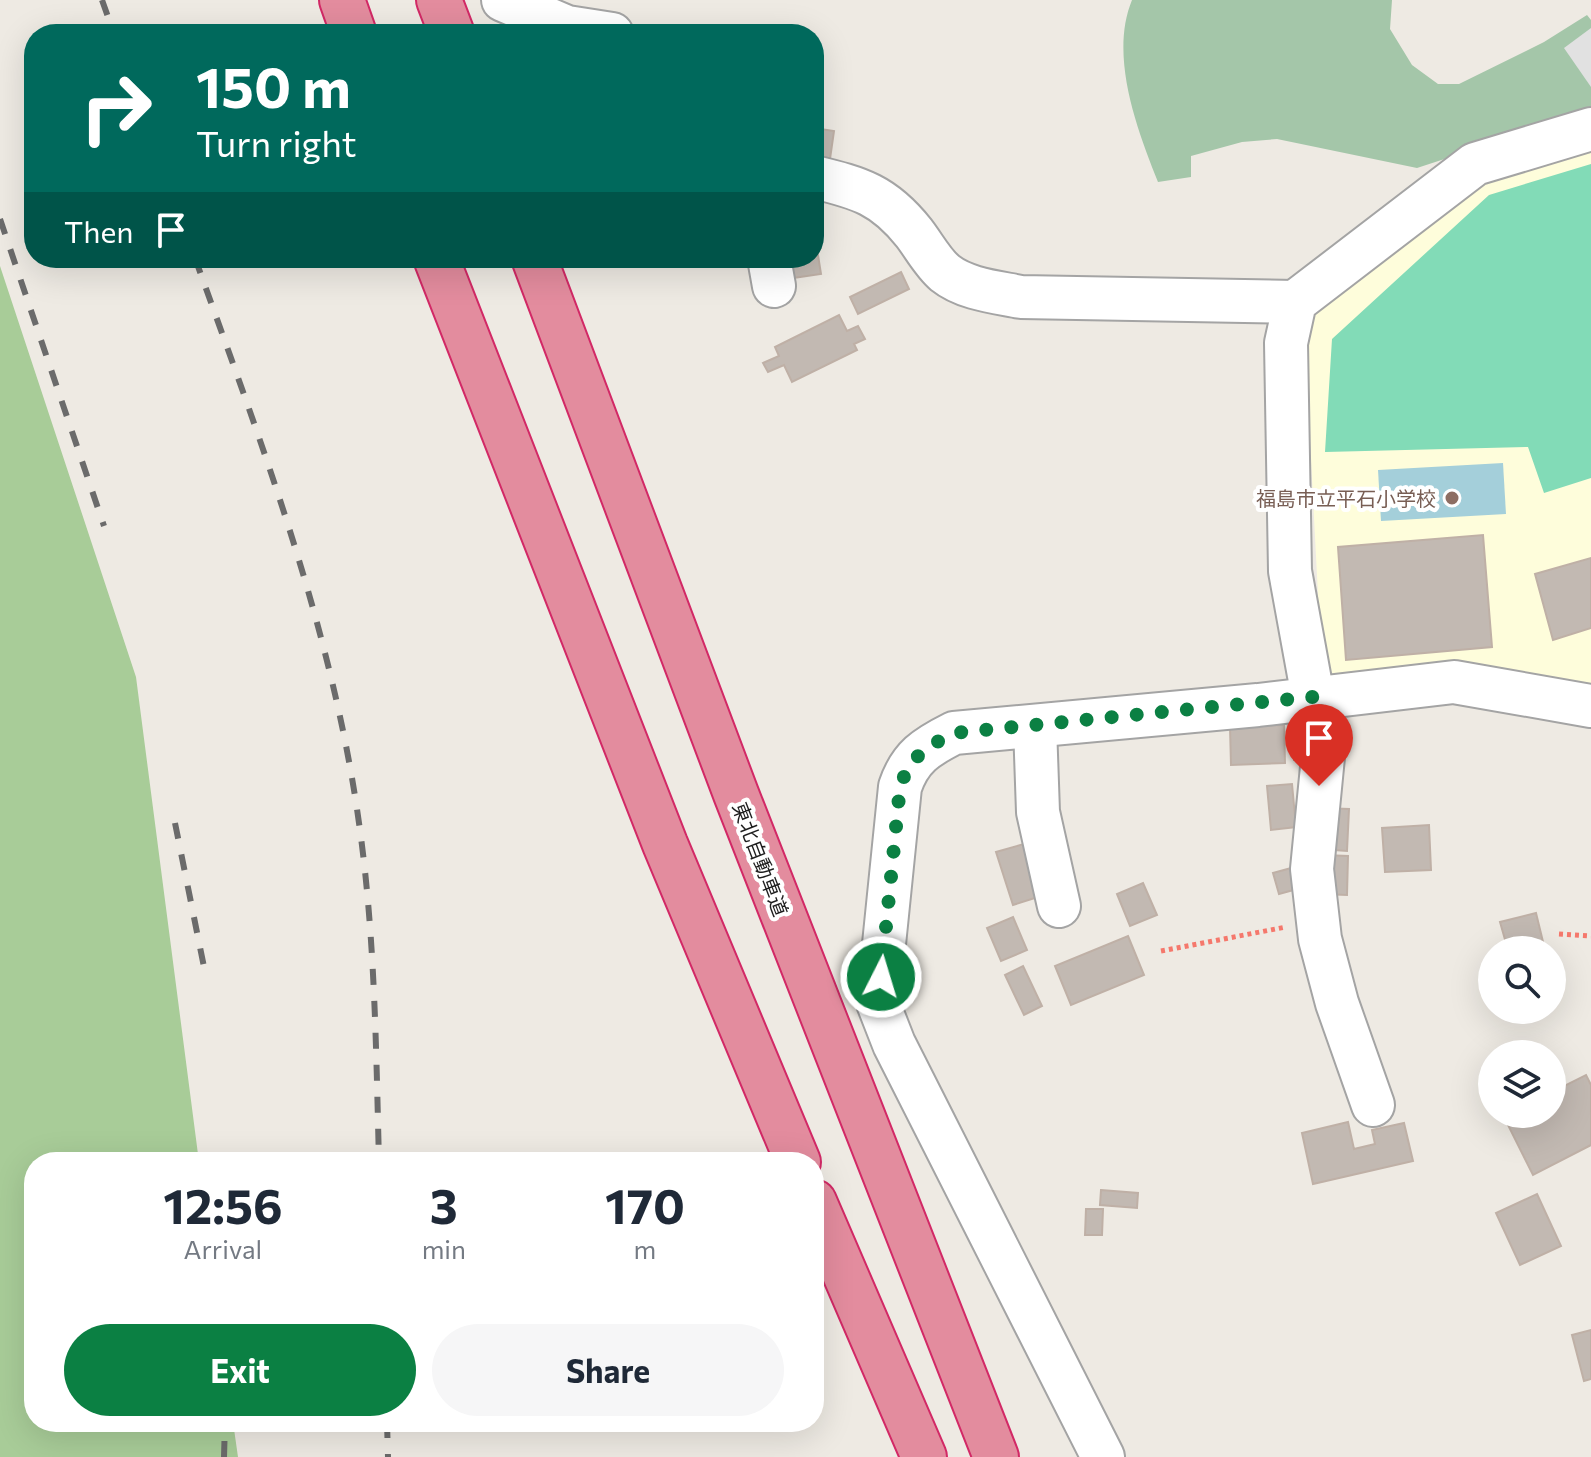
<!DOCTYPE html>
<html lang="en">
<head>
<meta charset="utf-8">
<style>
  body { margin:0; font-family:Commissioner,"Noto Sans JP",sans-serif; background:#f6f6f7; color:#1f2937; height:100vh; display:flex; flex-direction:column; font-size:30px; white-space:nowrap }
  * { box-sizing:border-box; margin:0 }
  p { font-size:26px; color:#747a83 }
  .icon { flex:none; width:44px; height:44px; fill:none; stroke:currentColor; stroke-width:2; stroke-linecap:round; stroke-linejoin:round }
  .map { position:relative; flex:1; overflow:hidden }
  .drawer { position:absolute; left:24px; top:1152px; width:800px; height:280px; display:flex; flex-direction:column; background:#fff; border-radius:32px; box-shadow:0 8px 32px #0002 }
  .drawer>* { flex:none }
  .hud { position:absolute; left:24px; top:24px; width:800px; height:244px; border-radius:32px; box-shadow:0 8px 32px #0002; background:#00695c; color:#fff; overflow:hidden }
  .controls { position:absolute; left:1478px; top:936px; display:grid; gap:16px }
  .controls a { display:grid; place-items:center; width:88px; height:88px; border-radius:50%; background:#fff; box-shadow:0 8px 32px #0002; font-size:40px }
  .pin { position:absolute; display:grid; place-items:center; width:68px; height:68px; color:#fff; margin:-82px -34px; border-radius:50% 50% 50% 0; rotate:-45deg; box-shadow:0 0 8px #0007 }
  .pin .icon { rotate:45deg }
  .me { position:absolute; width:88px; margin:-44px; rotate:5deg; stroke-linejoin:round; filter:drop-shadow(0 0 6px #0008) }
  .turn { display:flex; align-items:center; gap:28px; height:168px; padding:0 40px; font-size:36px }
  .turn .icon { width:104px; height:104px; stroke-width:2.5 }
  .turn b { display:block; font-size:56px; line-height:68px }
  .then { display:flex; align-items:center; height:76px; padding:0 40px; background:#0003; gap:16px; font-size:30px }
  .eta { display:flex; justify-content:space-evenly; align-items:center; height:136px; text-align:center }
  .eta b { font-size:48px; font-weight:700; line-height:56px }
  .cta { display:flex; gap:16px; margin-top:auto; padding:16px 40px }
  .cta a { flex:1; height:92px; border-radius:48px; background:#0b8043; color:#fff; font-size:32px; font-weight:700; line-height:92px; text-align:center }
  .cta a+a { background:#f6f6f7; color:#1f2937 }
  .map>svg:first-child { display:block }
</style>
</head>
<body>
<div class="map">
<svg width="1591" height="1457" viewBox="0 0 1591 1457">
  <rect width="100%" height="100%" fill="#eeeae3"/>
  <path fill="#fefddb" d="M1591,149v538l-258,-5 -11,-11 -18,-345 10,-17 154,-126z"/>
  <path fill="#a8cc98" d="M0,266l136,411 63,485h-165v260h199l5,35h-238z"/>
  <path fill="#a4c6a9" d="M1132,0h260l-2,29 22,36 26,19h21l85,-42 43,-27 4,5v91l-174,57 -140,-29 -35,3 -51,14v21l-33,5c-21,-53 -49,-126 -26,-182z"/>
  <path fill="#82dbb7" d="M1591,164v314l-47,15 -16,-46 -203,5 7,-113 157,-144z"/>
  <path fill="#e1e1e1" d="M1591,28v59l-27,-39z"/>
  <path fill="#a4cfda" d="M1503,463l3,51 -125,7 -3,-51z"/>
  <g fill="#c2b9b2" stroke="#bfb0a6" stroke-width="2">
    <path d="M814,128l20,3 -5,35 -15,-2z"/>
    <path d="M814,230l7,44 -35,5 -3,-21h31z"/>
    <path d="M901,272l8,17 -51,25 -8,-17z"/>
    <path d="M839,315l8,16 11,-5 7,13 -11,5 3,6 -65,32 -8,-17 -16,7 -5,-9 16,-7 -4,-9z"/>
    <path d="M1483,535l9,112 -146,13 -8,-113z"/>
    <path d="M1591,558v70l-38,12 -18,-66z"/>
    <path d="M1284,725l1,38 -54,2 -1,-38z"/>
    <path d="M1294,742h16l1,18h-17z"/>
    <path d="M1292,784l4,43 -25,3 -4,-44z"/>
    <path d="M1321,808l28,1 -2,42 -27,-2z"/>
    <path d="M1429,825l2,45 -46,2 -3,-44z"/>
    <path d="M1024,844l17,52 -28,9 -17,-53z"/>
    <path d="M1323,855l25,1 -1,39 -25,-1z"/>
    <path d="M1302,865l6,21 -29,8 -6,-21z"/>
    <path d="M1143,883l14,32 -27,11 -13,-32z"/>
    <path d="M1536,913l9,37h-37l-8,-28z"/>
    <path d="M1013,917l14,33 -26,11 -14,-33z"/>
    <path d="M1128,936l16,39 -73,30 -16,-39z"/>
    <path d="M1023,966l19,40 -18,9 -19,-40z"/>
    <path d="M1586,1075l5,10v60l-58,30 -29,-58 48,-3v-22z"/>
    <path d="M1348,1122l6,27 21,-5 -3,-14 32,-7 9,38 -100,23 -11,-51z"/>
    <path d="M1101,1190l37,3 -1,15 -37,-3z"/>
    <path d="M1537,1194l24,52 -41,19 -24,-52z"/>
    <path d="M1086,1209h17l-1,26h-17z"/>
    <path d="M1591,1330v49l-7,2 -12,-46z"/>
  </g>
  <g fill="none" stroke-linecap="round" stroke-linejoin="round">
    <defs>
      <g id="minor">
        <path d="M503,0l64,27 45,7"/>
        <path d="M814,177c46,11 70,18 100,56 10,13 19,30 31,40 20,16 51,19 76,24l274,5"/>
        <path d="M769,258l5,28"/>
        <path d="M1322,696l1,61 -11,112 8,70 17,64 36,102"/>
        <path d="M1313,697l-23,-126 -4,-228 9,-41 180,-138 116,-35"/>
        <path d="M1035,726l3,86 21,94"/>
        <path d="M1103,1457l-209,-413 -16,-41 22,-216c10,-30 26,-40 54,-54l304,-28 196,-23 137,24"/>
      </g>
      <g id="highway">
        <path d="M342,0l12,34"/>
        <path d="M439,0l13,34"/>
        <path d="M436,258l229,586 133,318"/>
        <path d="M534,258l202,536 260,663"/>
        <path d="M814,1202l110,255"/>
      </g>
    </defs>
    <use href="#minor" stroke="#a4a4a4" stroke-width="46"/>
    <use href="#highway" stroke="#d22966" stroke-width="48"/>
    <g stroke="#f5786c" stroke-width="5" stroke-dasharray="4 4" stroke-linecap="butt">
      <path d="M1559,934l32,2"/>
      <path d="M1161,951l125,-24"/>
    </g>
    <use href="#minor" stroke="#fff" stroke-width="42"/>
    <use href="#highway" stroke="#e38c9e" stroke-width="44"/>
    <g stroke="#6b6b6b" stroke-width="6" stroke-dasharray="16 16" stroke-linecap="butt">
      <path d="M102,0l12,34"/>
      <path d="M0,219l104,307"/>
      <path d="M195,258c66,184 137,370 164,565 16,112 17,225 20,339"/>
      <path d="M175,823l31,154"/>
      <path d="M387,1422l1,35"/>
      <path d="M224,1457l1,-35"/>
    </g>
  </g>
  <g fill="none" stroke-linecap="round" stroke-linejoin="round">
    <path stroke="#0b8043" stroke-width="14" stroke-dasharray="0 25.2" d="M881,977l19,-190c10,-30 26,-40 54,-54l368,-37 -3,90"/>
  </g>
  <circle fill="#8d6e63" stroke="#fff" stroke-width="3" cx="1452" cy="498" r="8"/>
  <g text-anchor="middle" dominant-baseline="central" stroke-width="8" stroke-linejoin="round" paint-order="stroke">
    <g font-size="20" fill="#785e54" stroke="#fff" text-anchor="end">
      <text x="1436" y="498">福島市立平石小学校</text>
    </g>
    <g font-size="20" fill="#1d1d1d" stroke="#fff">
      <text transform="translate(761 859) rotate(69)">東北自動車道</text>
    </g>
  </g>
</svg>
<div class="controls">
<a><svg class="icon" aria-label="search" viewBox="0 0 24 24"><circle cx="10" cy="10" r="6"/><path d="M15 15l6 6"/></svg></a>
<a><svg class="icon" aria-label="layers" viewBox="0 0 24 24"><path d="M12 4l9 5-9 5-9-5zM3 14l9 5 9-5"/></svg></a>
</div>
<div class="pin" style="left:1319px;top:786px;background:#d93025"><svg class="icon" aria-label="arrive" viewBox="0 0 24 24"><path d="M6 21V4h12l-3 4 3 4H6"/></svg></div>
<svg class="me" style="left:881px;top:977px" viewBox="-20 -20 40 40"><circle r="17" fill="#0b8043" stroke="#fff" stroke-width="3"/><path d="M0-11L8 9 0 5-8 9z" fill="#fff"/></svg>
<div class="hud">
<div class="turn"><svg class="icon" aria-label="right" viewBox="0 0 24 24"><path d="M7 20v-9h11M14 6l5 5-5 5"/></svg><div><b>150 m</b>Turn right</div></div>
<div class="then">Then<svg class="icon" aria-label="arrive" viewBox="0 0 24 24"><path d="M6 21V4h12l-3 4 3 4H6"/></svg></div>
</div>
<section class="drawer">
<div class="eta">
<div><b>12:56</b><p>Arrival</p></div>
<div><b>3</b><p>min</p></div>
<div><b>170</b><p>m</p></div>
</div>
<div class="cta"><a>Exit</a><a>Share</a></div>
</section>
</div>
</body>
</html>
